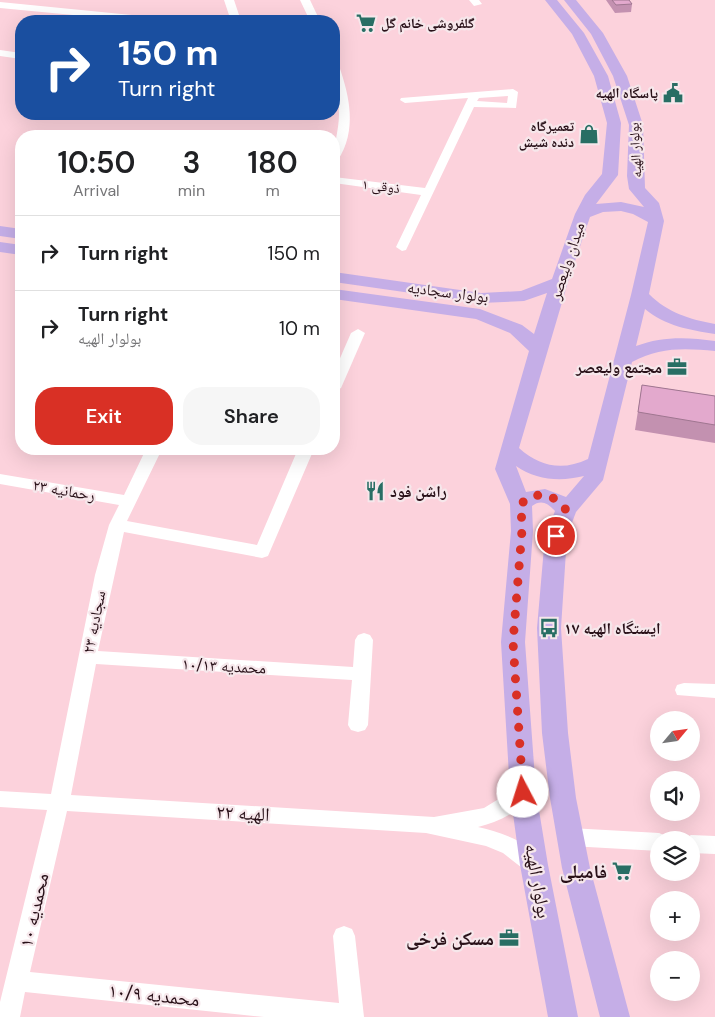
<!DOCTYPE html>
<html lang="en">
<head>
<meta charset="utf-8">
<style>
  body { margin:0; font-family:"DM Sans","Noto Naskh Arabic",sans-serif; background:#f6f6f6; color:#202124; height:100vh; display:flex; flex-direction:column; font-size:19px; white-space:nowrap }
  * { box-sizing:border-box; margin:0 }
  p { font-size:16px; color:#757577 }
  .icon { flex:none; width:28px; height:28px; fill:none; stroke:currentColor; stroke-width:2; stroke-linecap:round; stroke-linejoin:round }
  .map { position:relative; flex:1; overflow:hidden }
  .sheet { position:absolute; left:15px; top:130px; width:325px; height:325px; display:flex; flex-direction:column; background:#fff; border-radius:20px; box-shadow:0 5px 20px #0002 }
  .sheet>* { flex:none }
  .hud { position:absolute; left:15px; top:15px; width:325px; height:105px; border-radius:20px; box-shadow:0 5px 20px #0002; background:#1a4fa0; color:#fff; overflow:hidden }
  .needle { width:32px; rotate:61deg }
  .buttons { position:absolute; left:650px; top:711px; display:grid; gap:10px }
  .buttons a { display:grid; place-items:center; width:50px; height:50px; border-radius:50%; background:#fff; box-shadow:0 5px 20px #0002; font-size:25px }
  .pin { position:absolute; display:grid; place-items:center; width:42px; height:42px; color:#fff; margin:-21px; border:2px solid #fff; border-radius:50%; box-shadow:0 1px 5px #0007 }
  .me { position:absolute; width:55px; margin:-28px; rotate:355deg; stroke-linejoin:round; filter:drop-shadow(0 0 4px #0008) }
  .turn { display:flex; align-items:center; gap:18px; height:105px; padding:0 20px; font-size:22px }
  .turn .icon { width:65px; height:65px; stroke-width:2.5 }
  .turn b { display:block; font-size:35px; line-height:42px }
  .eta { display:flex; justify-content:space-evenly; align-items:center; height:85px; text-align:center }
  .eta b { font-size:30px; font-weight:600; line-height:35px }
  .action { display:flex; gap:10px; margin-top:auto; padding:10px 20px }
  .action a { flex:1; height:58px; border-radius:20px; background:#d93025; color:#fff; font-size:20px; font-weight:600; line-height:58px; text-align:center }
  .action a+a { background:#f6f6f6; color:#202124 }
  ul { padding:0; list-style:none }
  li { display:flex; align-items:center; gap:15px; height:75px; padding:0 20px; border-top:1px solid #e0e0e0 }
  li div { flex:1 }
  li b { display:block; font-size:19px }
  li em { font-style:normal }
  .map>svg:first-child { display:block }
</style>
</head>
<body>
<div class="map">
<svg width="715" height="1017" viewBox="0 0 715 1017">
  <rect width="100%" height="100%" fill="#fcd2dc"/>
  <g fill="none" stroke-linecap="round" stroke-linejoin="round">
    <g fill="#fff" fill-rule="evenodd">
      <path d="M224,0h10l7,21h-10z"/>
      <path d="M300,0h10l10,21h-10z"/>
      <path d="M469,0h10l3,4 -8,2z"/>
      <path d="M0,2l162,16 5,3h-31l-136,-13z"/>
      <path d="M0,50l21,3v6l-21,-3z"/>
      <path d="M334,63l5,3c11,31 18,65 -1,94l-4,1c-1,-15 5,-30 5,-47 0,-17 -6,-34 -5,-51z"/>
      <path d="M513,89l5,3 -2,16 -42,-1 -68,143 -4,1 -6,-4 25,-52 -87,-12v-6l91,11 43,-90 -63,5 -5,-3 1,-2zM508,96l-1,7 -30,-2 2,-3z"/>
      <path d="M358,329l7,4 -24,55 -7,4v-20l17,-39z"/>
      <path d="M146,449h16l-35,72 130,24 41,-96h16l-46,107 -6,2 -138,-26 -26,119 255,16 2,-27 3,-5 6,-2 6,2 3,5 -5,85 -3,5 -7,2 -7,-2 -3,-5 4,-45 -256,-16 -25,131 363,22 50,-9 39,-24 7,2 3,6c-10,19 -35,30 -55,35 22,5 56,16 67,38l-3,6 -8,3 -8,-3 -23,-18 -17,-7 -60,-13 -359,-22 -37,161 309,31 -6,-67 3,-7 8,-3 8,3 3,7 9,81h-100l-239,-25 -5,25h-20v-15l47,-192 -47,-3v-16l51,3 44,-219 14,-50 10,-20 -119,-21v-10l124,21z"/>
      <path d="M684,683l31,1v14l-38,-3 -2,-5 2,-5z"/>
      <path d="M570,828l89,5 7,3 2,4h-9v11l-89,-5 -7,-3 -3,-6 3,-6z"/>
      <path d="M691,835l24,1v18l-24,-1v-13h-9z"/>
    </g>
    <g fill="#c5aee7" fill-rule="evenodd">
      <path d="M545,0h12l27,33 24,43 13,47 -3,52 -22,29 25,-2 23,5 -15,-18 -2,-13 2,-51 -16,-49 -22,-42 -27,-34h12l27,33 24,43 16,49 2,63 14,15 5,18 -15,73c19,19 40,25 66,30v10c-25,-4 -50,-8 -70,-25l-9,37c26,-10 52,-9 79,-5v10c-30,-3 -56,-4 -83,11l-29,118 -27,32 -9,24 -6,92 7,105 8,65 14,70 40,149h-30l-38,-149 -12,-70 -8,-65 -5,-105 8,-92 10,-25c-7,-8 -14,-12 -23,-5l1,25 -8,111 11,150 12,73 30,152h-30l-28,-152 -10,-73 -9,-150 10,-111 -1,-27 -15,-35 34,-118 -19,-18 -34,-14 -142,-20v-10l146,20 42,16 12,9 13,-41 -23,8 -43,2 -147,-21v-10l147,21 40,-2 31,-12 23,-65 10,-19 17,-21 5,-51 -13,-47 -22,-42zM621,211l12,3 15,8 -17,73 -43,164c-25,12 -48,8 -69,-11l49,-166 22,-65 13,-5zM516,466c20,14 44,16 68,10l-18,21 -21,-8 -19,3z"/>
      <path d="M0,226l21,3v10l-21,-3z"/>
      <path d="M0,242l21,3v10l-21,-3z"/>
    </g>
  </g>
  <g fill="#c391b0">
    <path d="M606,0h23l3,4 -1,8 -16,1z"/>
    <path d="M642,385l73,11v47l-80,-13z"/>
  </g>
  <g fill="#e3a9cd" stroke="#9f7690">
    <path d="M612,0h17l3,4 -16,1z"/>
    <path d="M642,385l73,11v29l-77,-13z"/>
  </g>
  <g fill="none" stroke-linecap="round" stroke-linejoin="round">
    <path stroke="#d93025" stroke-width="9" stroke-dasharray="0 16.2" d="M523,792l-10,-150 9,-112 -1,-26c14,-14 34,-11 45,6l-10,26"/>
  </g>
  <defs>
    <symbol id="supermarket-bare" viewBox="-9 -9 18 18"><path d="M-6-5.5h2.5l.6 2H6L4.5 2H-2.5L-4.4-4H-6ZM-1.5 3.2a1.3 1.3 0 1 0 .1 0ZM3 3.2a1.3 1.3 0 1 0 .1 0Z" fill="#286e64" stroke="#f6e7eb" stroke-width="2.5" paint-order="stroke"/></symbol>
    <symbol id="civic-bare" viewBox="-9 -9 18 18"><path d="M-.6-6.5H3V-4.5H.6V-3L4-1V1h2V6H-6V1h2V-1L-.6-3ZM-1.2 2.5V6h2.4V2.5Z" fill="#286e64" stroke="#f6e7eb" stroke-width="2.5" paint-order="stroke"/></symbol>
    <symbol id="shop-bare" viewBox="-9 -9 18 18"><path d="M-5-2.5h2.3a2.7 3.5 0 0 1 5.4 0H5L5.5 6h-11ZM-1.5-2.5h3a1.5 2.3 0 0 0-3 0Z" fill="#286e64" stroke="#f6e7eb" stroke-width="2.5" paint-order="stroke"/></symbol>
    <symbol id="office-bare" viewBox="-9 -9 18 18"><path d="M-6-3h4V-5.5h4V-3h4V5H-6ZM-1-4.5V-3h2v-1.5ZM-6 0V1H6V0Z" fill="#286e64" stroke="#f6e7eb" stroke-width="2.5" paint-order="stroke"/></symbol>
    <symbol id="restaurant-bare" viewBox="-9 -9 18 18"><path d="M-5-6h1v4h1v-4h1v4h1v-4h1v5L-1.5 .5V6h-2V.5L-5-1ZM5-6V6H3V1.5H1.5Q1.5-4 5-6Z" fill="#286e64" stroke="#f6e7eb" stroke-width="2.5" paint-order="stroke"/></symbol>
    <symbol id="bus-bare" viewBox="-9 -9 18 18"><path d="M-5-6H5V4H4V6H2V4H-2V6H-4V4H-5ZM-3.5-4V0h7V-4ZM-3.5 1.2v1.5H-2V1.2ZM2 1.2v1.5H3.5V1.2Z" fill="#286e64" stroke="#f6e7eb" stroke-width="2.5" paint-order="stroke"/></symbol>
  </defs>
  <g fill-rule="evenodd">
    <use href="#supermarket-bare" x="352" y="9" width="28" height="28"/>
    <use href="#civic-bare" x="659" y="79" width="28" height="28"/>
    <use href="#shop-bare" x="575" y="120" width="28" height="28"/>
    <use href="#office-bare" x="663" y="353" width="28" height="28"/>
    <use href="#restaurant-bare" x="361" y="477" width="28" height="28"/>
    <use href="#bus-bare" x="535" y="614" width="28" height="28"/>
    <use href="#supermarket-bare" x="608" y="857" width="28" height="28"/>
    <use href="#office-bare" x="495" y="924" width="28" height="28"/>
  </g>
  <g text-anchor="middle" dominant-baseline="central" stroke-width="4.5" stroke-linejoin="round" paint-order="stroke">
    <g font-size="14" font-weight="bold" fill="#281018" stroke="#f6e7eb" text-anchor="end">
      <text x="381" y="23" text-anchor="start">گلفروشی خانم گل</text>
      <text x="658" y="93">پاسگاه الهیه</text>
      <text x="574" y="126">تعمیرگاه<tspan x="574" dy="16">دنده شیش</tspan></text>
    </g>
    <g font-size="14" fill="#281018" stroke="#f6e7eb">
      <text transform="translate(635 150) rotate(-93)">بولوار الهیه</text>
      <text transform="translate(381 186) rotate(7)">ذوقی ۱</text>
    </g>
    <g font-size="16" fill="#281018" stroke="#f6e7eb">
      <text transform="translate(567 261) rotate(-72)">میدان ولیعصر</text>
      <text transform="translate(448 292) rotate(7)">بولوار سجادیه</text>
      <text transform="translate(64 490) rotate(10)">رحمانیه ۲۳</text>
      <text transform="translate(94 622) rotate(-79)">سجادیه ۲۳</text>
      <text transform="translate(224 666) rotate(3)">محمدیه ۱۰/۱۳</text>
    </g>
    <g font-size="16" font-weight="bold" fill="#281018" stroke="#f6e7eb" text-anchor="start">
      <text x="662" y="367" text-anchor="end">مجتمع ولیعصر</text>
      <text x="390" y="491">راشن فود</text>
      <text x="564" y="628">ایستگاه الهیه ۱۷</text>
    </g>
    <g font-size="19" fill="#281018" stroke="#f6e7eb">
      <text transform="translate(243 813) rotate(3)">الهیه ۲۲</text>
      <text transform="translate(538 881) rotate(80)">بولوار الهیه</text>
      <text transform="translate(34 910) rotate(-77)">محمدیه ۱۰</text>
      <text transform="translate(154 995) rotate(6)">محمدیه ۱۰/۹</text>
    </g>
    <g font-size="19" font-weight="bold" fill="#281018" stroke="#f6e7eb" text-anchor="end">
      <text x="607" y="871">فامیلی</text>
      <text x="494" y="938">مسکن فرخی</text>
    </g>
  </g>
</svg>
<div class="buttons">
<a><svg class="needle" viewBox="-14 -14 28 28"><path d="M0-13l5 13h-10z" fill="#e53935"/><path d="M0 13l5-13h-10z" fill="#757577"/></svg></a>
<a><svg class="icon" aria-label="sound" viewBox="0 0 24 24"><path d="M4 9h4l5-4v14l-5-4H4zM17 9q2 3 0 6"/></svg></a>
<a><svg class="icon" aria-label="layers" viewBox="0 0 24 24"><path d="M12 4l9 5-9 5-9-5zM3 14l9 5 9-5"/></svg></a>
<a>+</a>
<a>−</a>
</div>
<div class="pin" style="left:556px;top:536px;background:#d93025"><svg class="icon" aria-label="arrive" viewBox="0 0 24 24"><path d="M6 21V4h12l-3 4 3 4H6"/></svg></div>
<svg class="me" style="left:523px;top:792px" viewBox="-20 -20 40 40"><circle r="19" fill="#fff"/><path d="M0-13L10 11 0 6-10 11z" fill="#d93025"/></svg>
<div class="hud">
<div class="turn"><svg class="icon" aria-label="right" viewBox="0 0 24 24"><path d="M7 20v-9h11M14 6l5 5-5 5"/></svg><div><b>150 m</b>Turn right</div></div>
</div>
<section class="sheet">
<div class="eta">
<div><b>10:50</b><p>Arrival</p></div>
<div><b>3</b><p>min</p></div>
<div><b>180</b><p>m</p></div>
</div>
<ul>
<li><svg class="icon" aria-label="right" viewBox="0 0 24 24"><path d="M7 20v-9h11M14 6l5 5-5 5"/></svg><div><b>Turn right</b></div><em>150 m</em></li>
<li><svg class="icon" aria-label="right" viewBox="0 0 24 24"><path d="M7 20v-9h11M14 6l5 5-5 5"/></svg><div><b>Turn right</b><p>بولوار الهیه</p></div><em>10 m</em></li>
</ul>
<div class="action"><a>Exit</a><a>Share</a></div>
</section>
</div>
</body>
</html>
